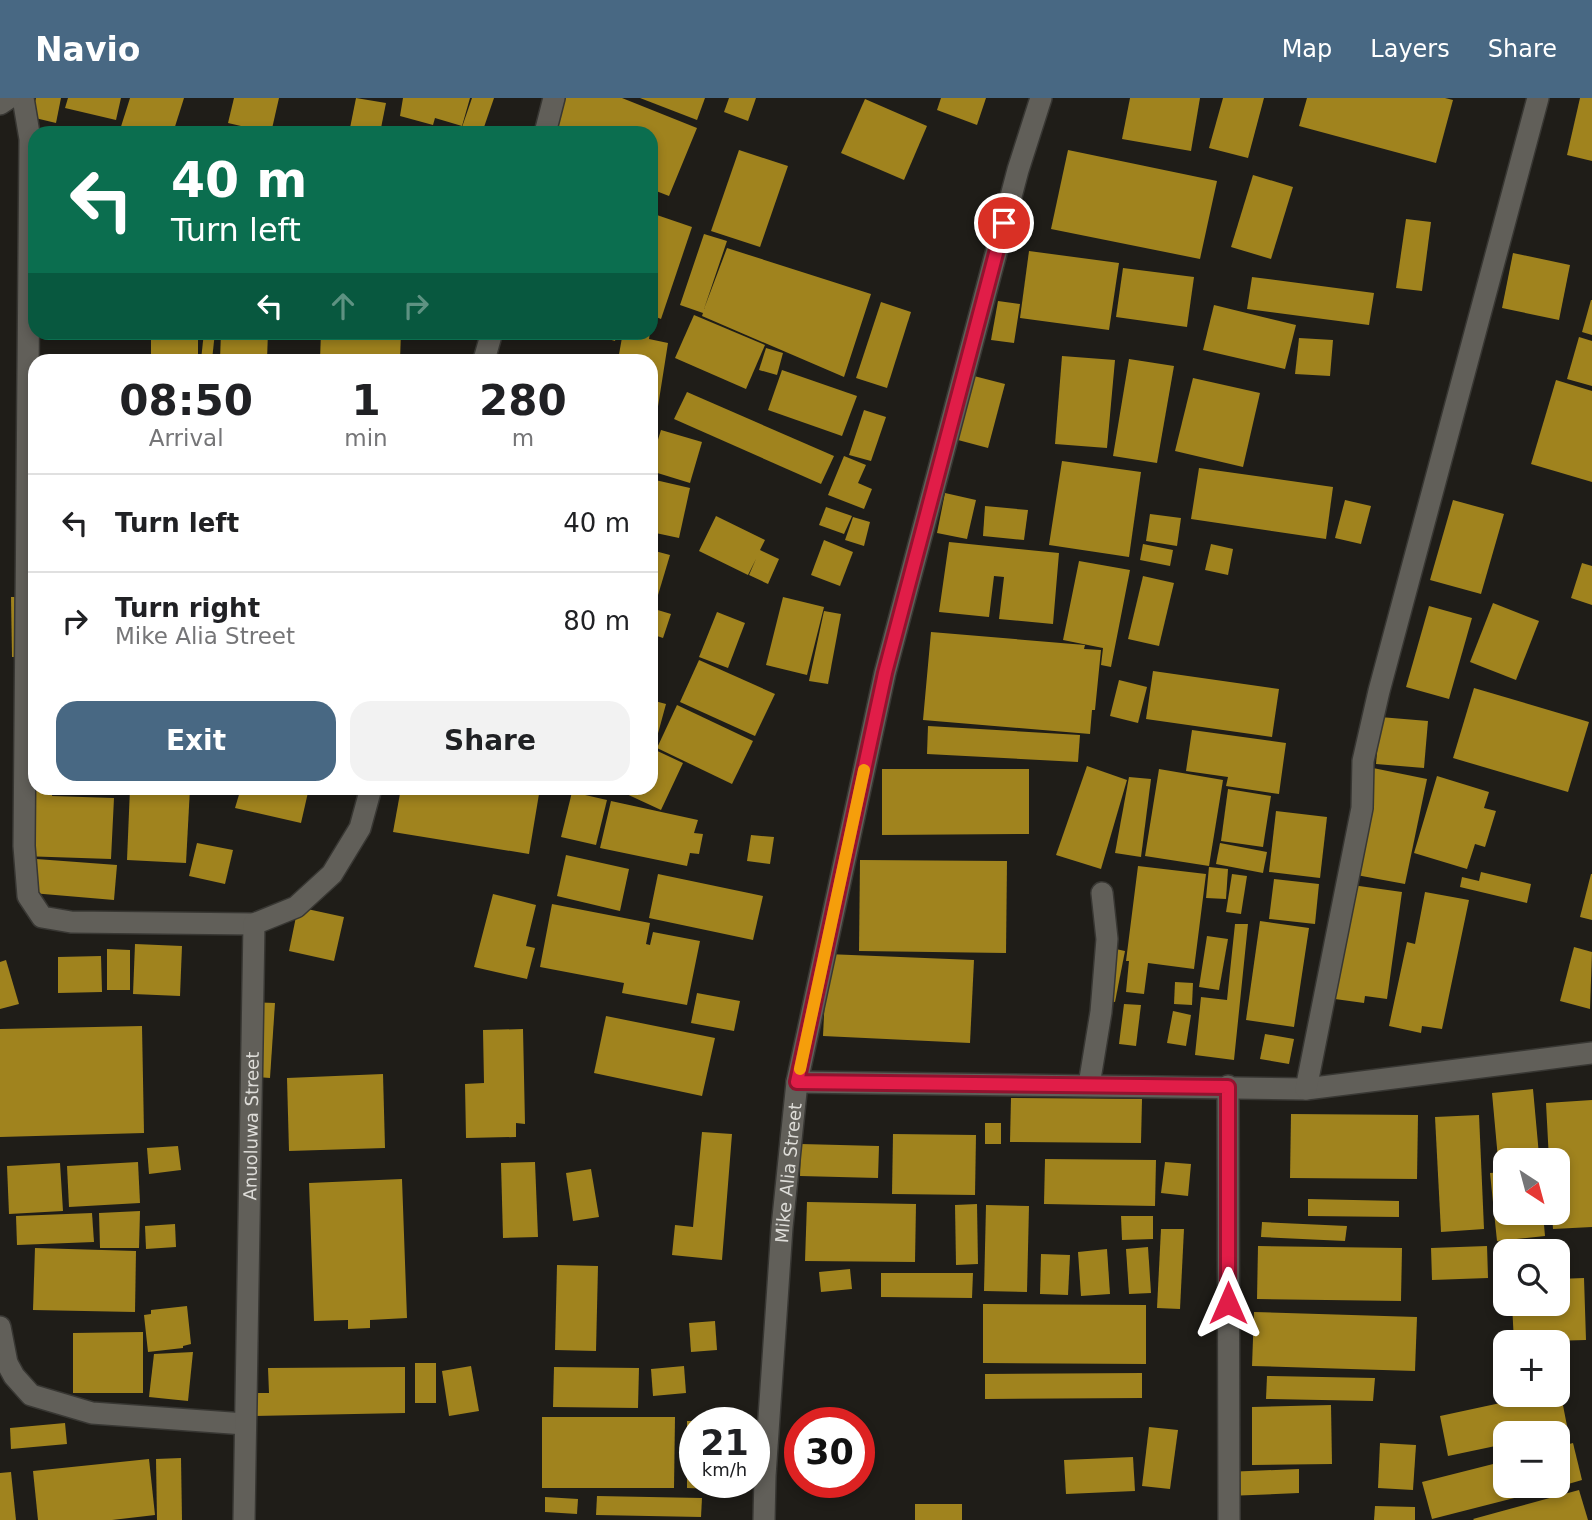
<!DOCTYPE html>
<html lang="en">
<head>
<meta charset="utf-8">
<style>
  body { margin:0; font-family:"DejaVu Sans",sans-serif; background:#f2f2f2; color:#202124; height:100vh; display:flex; flex-direction:column; font-size:26px; white-space:nowrap }
  * { box-sizing:border-box; margin:0 }
  p { font-size:23px; color:#757577 }
  .icon { flex:none; width:38px; height:38px; fill:none; stroke:currentColor; stroke-width:2; stroke-linecap:round; stroke-linejoin:round }
  .map { position:relative; flex:1; overflow:hidden }
  .sheet { position:absolute; left:28px; top:256px; width:630px; height:441px; display:flex; flex-direction:column; background:#fff; border-radius:21px; box-shadow:0 4px 10px #0003 }
  .sheet>* { flex:none }
  .top-card { position:absolute; left:28px; top:28px; width:630px; height:214px; border-radius:21px; box-shadow:0 4px 10px #0003; background:#0b6e4f; color:#fff; overflow:hidden }
  .needle { width:46px; rotate:144deg }
  .buttons { position:absolute; left:1493px; top:1050px; display:grid; gap:14px }
  .buttons a { display:grid; place-items:center; width:77px; height:77px; border-radius:14px; background:#fff; box-shadow:0 4px 10px #0003; font-size:35px }
  .speed { position:absolute; left:679px; top:1309px; display:flex; gap:14px; font-size:35px; font-weight:700; text-align:center }
  .speed>* { display:grid; place-content:center; width:91px; height:91px; border-radius:50%; background:#fff; box-shadow:0 4px 10px #0003; line-height:1 }
  .speed small { font-size:18px; font-weight:400 }
  .speed .limit { border:10px solid #d22; background:#fff; color:#111 }
  .pin { position:absolute; display:grid; place-items:center; width:60px; height:60px; color:#fff; margin:-30px; border:4px solid #fff; border-radius:50%; box-shadow:0 2px 7px #0007 }
  .me { position:absolute; width:77px; margin:-38px; rotate:0deg; stroke-linejoin:round; filter:drop-shadow(0 0 5px #0008) }
  .turn { display:flex; align-items:center; gap:24px; height:147px; padding:0 28px; font-size:32px }
  .turn .icon { width:91px; height:91px; stroke-width:2.5 }
  .turn b { display:block; font-size:49px; line-height:60px }
  .lanes { display:flex; align-items:center; height:66px; padding:0 28px; background:#0003; justify-content:center; gap:35px; direction:ltr }
  .lanes .off { opacity:.35 }
  .eta { display:flex; justify-content:space-evenly; align-items:center; height:119px; text-align:center }
  .eta b { font-size:42px; font-weight:700; line-height:49px }
  .button { display:flex; gap:14px; margin-top:auto; padding:14px 28px }
  .button a { flex:1; height:80px; border-radius:21px; background:#486883; color:#fff; font-size:28px; font-weight:700; line-height:80px; text-align:center }
  .button a+a { background:#f2f2f2; color:#202124 }
  ul { padding:0; list-style:none }
  li { display:flex; align-items:center; gap:21px; height:98px; padding:0 28px; border-top:2px solid #e0e0e0 }
  li div { flex:1 }
  li b { display:block; font-size:26px }
  li em { font-style:normal }
  header { display:flex; align-items:center; gap:42px; box-sizing:border-box; height:98px; padding:0 35px; background:#486883; color:#fff }
  header strong { font-size:33px }
  nav { display:flex; gap:38px; margin-inline-start:auto; font-size:24px }
  .map>svg:first-child { display:block }
</style>
</head>
<body>
<header>
<strong>Navio</strong>
<nav><a>Map</a><a>Layers</a><a>Share</a></nav>
</header>
<div class="map">
<svg width="1592" height="1422" viewBox="0 0 1592 1422">
  <rect width="100%" height="100%" fill="#1f1d18"/>
  <g fill="#a0831e">
    <path d="M36,0h25l-5,25 -25,-6z"/>
    <path d="M68,0h53l-5,22 -51,-12z"/>
    <path d="M130,0h54l-11,35h-54z"/>
    <path d="M234,0h45l-8,35 -43,-10z"/>
    <path d="M356,0l30,5 -6,30h-31z"/>
    <path d="M403,0h67l-8,28 -27,-8 -2,7 -33,-9z"/>
    <path d="M472,0h22l-12,35h-22z"/>
    <path d="M557,0h65l75,30 -28,68 -18,-7v-56h-108z"/>
    <path d="M640,0h65l-8,22z"/>
    <path d="M729,0h27l-8,23 -24,-9z"/>
    <path d="M941,0h45l-9,27 -40,-15z"/>
    <path d="M1130,0h70l-9,53 -69,-12z"/>
    <path d="M1223,0h41l-16,60 -39,-10z"/>
    <path d="M1307,0h138l8,2 -17,63 -137,-37z"/>
    <path d="M1580,0h12v63l-25,-6z"/>
    <path d="M865,1l62,27 -23,54 -63,-27z"/>
    <path d="M739,52l49,16 -28,81 -49,-16z"/>
    <path d="M1068,52l149,31 -17,78 -149,-30z"/>
    <path d="M1253,77l40,12 -22,72 -40,-12z"/>
    <path d="M651,115l41,14 -31,92 -10,-4z"/>
    <path d="M1406,121l25,3 -9,69 -26,-3z"/>
    <path d="M704,136l23,7 -23,68 23,-61 144,46 -27,83 -142,-61 1,-3 -23,-8z"/>
    <path d="M1029,153l90,12 -10,67 -89,-12z"/>
    <path d="M1513,155l57,12 -11,55 -57,-12z"/>
    <path d="M1123,170l71,9 -7,50 -71,-10z"/>
    <path d="M1252,179l122,16 -5,32 -122,-16z"/>
    <path d="M1591,202h1v35l-10,-3z"/>
    <path d="M998,203l22,3 -6,39 -23,-3z"/>
    <path d="M881,204l30,10 -24,76 -31,-10z"/>
    <path d="M1214,207l82,20 -11,44 -82,-19z"/>
    <path d="M694,217l71,30 -19,44 -71,-31z"/>
    <rect x="35" y="234" width="57" height="6"/>
    <path d="M204,234h11l-3,28h-11z"/>
    <path d="M221,234h47l-1,28h-47z"/>
    <rect x="275" y="234" width="38" height="7"/>
    <path d="M321,234h80l-1,28h-80z"/>
    <path d="M584,234h33l-2,9z"/>
    <path d="M623,234h27l-1,7 19,4 -12,76 -5,-1v-58h-33z"/>
    <path d="M151,237l47,1v24h-47z"/>
    <path d="M1579,239l13,4v45l-25,-7z"/>
    <path d="M1299,240l34,2 -3,36 -35,-2z"/>
    <path d="M766,250l17,5 -6,22 -18,-5z"/>
    <path d="M1062,258l53,4 -8,88 -52,-4z"/>
    <path d="M1129,261l45,7 -17,97 -44,-7z"/>
    <path d="M782,272l75,26 -15,40 -74,-26z"/>
    <path d="M974,278l31,8 -17,64 -30,-8z"/>
    <path d="M1193,280l67,15 -17,74 -68,-16z"/>
    <path d="M1556,282l36,11v91l-61,-18z"/>
    <path d="M687,294l147,64 -13,28 -147,-65z"/>
    <path d="M864,312l22,7 -15,44 -22,-6z"/>
    <path d="M661,332l41,12 -12,41 -39,-12v-9z"/>
    <path d="M844,358l22,9 -8,18 14,6 -8,20 -36,-14z"/>
    <path d="M1062,363l79,11 -12,85 -80,-12z"/>
    <path d="M1199,370l134,19 -7,52 -135,-20z"/>
    <path d="M651,381l39,9 -11,50 -28,-6z"/>
    <path d="M945,395l31,7 -9,39 -30,-6z"/>
    <path d="M1345,402l26,6 -10,38 -26,-6z"/>
    <path d="M1453,402l51,14 -23,80 -51,-14z"/>
    <path d="M985,408l43,4 -4,30 -41,-4z"/>
    <path d="M826,409l26,9 -8,18 -25,-9z"/>
    <path d="M1150,416l31,4 -4,28 -31,-5z"/>
    <path d="M716,418l49,24 -5,10 19,9 -11,25 -19,-9 7,-16 -8,16 -49,-24z"/>
    <path d="M853,419l17,5 -6,24 -19,-6z"/>
    <path d="M824,442l29,12 -13,34 -29,-11z"/>
    <path d="M949,444l110,11 -6,71 -54,-5 5,-42 -10,-1 -5,41 -50,-5z"/>
    <path d="M1143,446l30,6 -3,16 -30,-6z"/>
    <path d="M1211,446l22,5 -5,26 -23,-5z"/>
    <path d="M651,452l19,5 -15,50 -4,-1z"/>
    <path d="M1079,463l51,9 -19,97 -10,-2 2,-17 -40,-8z"/>
    <path d="M1582,465l10,3v39l-21,-7z"/>
    <path d="M1143,478l31,7 -15,63 -31,-7z"/>
    <path d="M11,499h24v60h-23z"/>
    <path d="M783,499l41,10 -17,68 -41,-10z"/>
    <path d="M1493,505l46,18 -23,59 -46,-18z"/>
    <path d="M1429,508l43,12 -23,81 -43,-12z"/>
    <path d="M651,510l20,6 -8,24 -12,-4z"/>
    <path d="M824,513l17,3 -13,70 -19,-3z"/>
    <path d="M717,514l28,11 -17,45 -29,-11z"/>
    <path d="M931,534l154,13 -1,4 17,1 -6,60h-3l-2,24 -167,-14z"/>
    <path d="M699,562l76,34 -20,42 -75,-34z"/>
    <path d="M1153,573l126,18 -7,48 -126,-18z"/>
    <path d="M1119,582l28,7 -9,36 -28,-7z"/>
    <path d="M1474,590l115,34 -21,70 -115,-34z"/>
    <path d="M651,602l15,4 -9,33 -6,-1z"/>
    <path d="M677,607l76,36 -21,43 -75,-36z"/>
    <path d="M1380,619l48,4 -4,47 -48,-4z"/>
    <path d="M928,628l152,9 -2,27 -151,-8z"/>
    <path d="M1192,632l94,13 -7,51 -53,-8 2,-9 -42,-6z"/>
    <path d="M651,650l32,15 -22,47 -41,-19 1,-3h30z"/>
    <path d="M1087,668l40,14 -26,89 -45,-14z"/>
    <path d="M1373,670l54,11 -22,105 -54,-10z"/>
    <path d="M882,671h147v65l-147,1z"/>
    <path d="M1159,671l64,11 -14,86 -64,-10z"/>
    <path d="M1437,678l52,16 -5,16 12,3 -11,36 -10,-3 -8,25 -53,-16z"/>
    <path d="M1129,679l22,2 -10,78 -26,-4z"/>
    <path d="M35,686v4h17v8l62,2 -3,61 -90,-3z"/>
    <path d="M130,690h60l-4,75 -59,-3z"/>
    <path d="M241,690h68l-8,35 -66,-15z"/>
    <path d="M401,690h139l-11,66 -136,-22z"/>
    <path d="M1228,691l43,7 -8,51 -42,-6z"/>
    <path d="M572,694l35,8 -11,45 -35,-8z"/>
    <path d="M611,703l87,19 -4,13 9,1 -4,20 -9,-1 -3,13 -87,-18z"/>
    <path d="M1276,713l51,6 -7,61 -51,-6z"/>
    <path d="M751,737l23,2 -4,27 -23,-3z"/>
    <path d="M197,745l36,7 -8,34 -36,-8z"/>
    <path d="M1220,745l47,9 -4,21 -47,-9z"/>
    <path d="M566,757l63,14 -9,42 -63,-15z"/>
    <path d="M23,760l94,7 -3,35 -94,-8z"/>
    <path d="M860,762l147,1 -1,92 -147,-2z"/>
    <path d="M1138,768l68,8 -12,95 -46,-6 -4,31 -18,-2 3,-31h-3z"/>
    <path d="M1209,769l19,2 -2,30 -20,-1z"/>
    <path d="M1481,774l50,12 -4,19 -67,-16 2,-10 17,4z"/>
    <path d="M658,776l105,22 -10,44 -104,-22z"/>
    <path d="M1232,776l15,2 -6,38 -15,-2z"/>
    <path d="M1591,776h1v46l-12,-3z"/>
    <path d="M1274,781l45,5 -4,40 -46,-5z"/>
    <path d="M1352,787l50,7 -15,107 -22,-3 -1,7 -29,-4z"/>
    <path d="M1425,794l44,8 -27,129 -20,-3 -1,7 -32,-7 18,-84 8,2z"/>
    <path d="M493,796l43,11 -10,41 9,2 -8,31 -53,-12z"/>
    <path d="M552,806l98,19 -4,21 4,1 3,-13 47,9 -13,64 -65,-12 2,-10 -84,-16z"/>
    <path d="M298,809l46,10 -10,44 -45,-10z"/>
    <path d="M1260,823l49,7 -15,99 -48,-7z"/>
    <path d="M1235,826h13l-14,136 -39,-5 6,-58 26,3z"/>
    <path d="M1207,838l21,3 -9,51 -20,-3z"/>
    <path d="M135,846l47,2 -2,50 -47,-2z"/>
    <path d="M1102,848l23,5 -10,51 -23,-4z"/>
    <path d="M1574,849l18,5 -2,57 -30,-8z"/>
    <path d="M107,851l23,1v40h-23z"/>
    <path d="M827,856l147,6 -4,83 -147,-7z"/>
    <path d="M101,858l1,36 -44,1v-36z"/>
    <path d="M6,862l13,44 -19,5v-47z"/>
    <path d="M1175,884l18,1 -1,22 -18,-1z"/>
    <path d="M697,895l43,8 -6,30 -43,-8z"/>
    <path d="M251,904l24,1 -5,75 -24,-2z"/>
    <path d="M1124,906l17,1 -5,41 -17,-2z"/>
    <path d="M1173,913l18,4 -5,31 -19,-3z"/>
    <path d="M606,918l109,22 -13,58 -108,-23z"/>
    <path d="M142,928l2,107 -144,4v-108z"/>
    <path d="M523,931l2,95 -9,-1v14l-50,1 -1,-54 19,-1 -1,-53z"/>
    <path d="M1265,936l29,5 -5,25 -29,-5z"/>
    <path d="M383,976l2,74 -96,3 -2,-73z"/>
    <path d="M1533,991l6,66 -41,4 -6,-66z"/>
    <path d="M1011,1000l131,1 -1,44 -131,-1z"/>
    <path d="M1592,1002v127l-39,2 -1,-16h6v-53h-9l-3,-57z"/>
    <path d="M1291,1016l127,1 -1,64 -127,-1z"/>
    <path d="M1479,1017l5,114 -43,3 -6,-115z"/>
    <rect x="985" y="1025" width="16" height="21"/>
    <path d="M702,1034l30,2 -10,126 -50,-5 3,-30 18,2z"/>
    <path d="M893,1036l83,1 -1,60 -83,-1z"/>
    <path d="M801,1046l78,2 -1,32 -78,-2z"/>
    <path d="M178,1048l3,24 -32,4 -2,-26z"/>
    <path d="M1045,1061l111,1 -1,46 -111,-2z"/>
    <path d="M138,1064l2,41 -71,4 -2,-41z"/>
    <path d="M535,1064l3,75 -35,1 -2,-75z"/>
    <path d="M1165,1064l26,2 -3,32 -27,-3z"/>
    <path d="M60,1065l3,48 -54,3 -2,-48z"/>
    <path d="M591,1071l8,48 -26,4 -7,-48z"/>
    <path d="M1505,1074v41h38l2,23 -48,5 -7,-68z"/>
    <path d="M402,1081l5,139 -37,2v8l-22,1v-9l-34,1 -5,-138z"/>
    <path d="M1308,1101l91,2v16l-91,-1z"/>
    <path d="M807,1104l109,2 -1,58 -110,-1z"/>
    <path d="M977,1106l1,60 -22,1 -1,-60z"/>
    <path d="M986,1107l43,1 -2,86 -43,-1z"/>
    <path d="M140,1113l-1,37h-39l-1,-35z"/>
    <path d="M92,1115l2,29 -77,3 -1,-29z"/>
    <path d="M1121,1118h32v23l-31,1z"/>
    <path d="M1262,1124l85,4 -2,15 -84,-4z"/>
    <path d="M175,1126l1,23 -30,2 -1,-23z"/>
    <path d="M1161,1131h23l-4,80 -23,-1z"/>
    <path d="M1258,1148l144,2 -1,53 -144,-2z"/>
    <path d="M1487,1148l1,32 -56,2 -1,-32z"/>
    <path d="M1148,1149l3,46 -22,1 -3,-45z"/>
    <path d="M35,1150l101,3 -1,61 -102,-2z"/>
    <path d="M1107,1151l3,45 -29,2 -3,-44z"/>
    <path d="M1041,1156l29,1 -2,40 -28,-1z"/>
    <path d="M557,1167l41,1 -2,85 -41,-1z"/>
    <path d="M850,1171l2,20 -31,3 -2,-20z"/>
    <path d="M881,1175h92l-1,25 -91,-1z"/>
    <path d="M1584,1180l2,62 -72,2 -2,-38h46v-25z"/>
    <path d="M983,1206l163,1v59l-163,-1z"/>
    <path d="M187,1208l4,38 -8,2v2l-35,4 -4,-37 7,-1v-4z"/>
    <path d="M1254,1214l163,5 -2,54 -163,-5z"/>
    <path d="M715,1223l2,29 -26,2 -2,-29z"/>
    <path d="M143,1234v61h-70v-60z"/>
    <path d="M193,1254l-5,49 -39,-4 5,-43z"/>
    <rect x="415" y="1265" width="21" height="40"/>
    <path d="M471,1268l8,45 -30,5 -7,-45z"/>
    <path d="M684,1268l2,27 -33,3 -2,-27z"/>
    <path d="M405,1269v46l-154,3v-23h18l-1,-25z"/>
    <path d="M554,1269l85,1 -1,40 -85,-1z"/>
    <path d="M1142,1275v25l-157,1v-25z"/>
    <path d="M1267,1278l108,2 -2,23 -107,-2z"/>
    <path d="M1560,1292l8,41 -11,2h-52v11l-57,12 -8,-40 98,-21h20v-4z"/>
    <path d="M1331,1307l1,59 -80,1v-58z"/>
    <path d="M542,1319h133l-1,71h-132z"/>
    <path d="M687,1323h8v61h20v7l-28,-1z"/>
    <path d="M65,1325l2,21 -56,5 -1,-21z"/>
    <path d="M1149,1329l29,3 -8,59 -28,-3z"/>
    <path d="M1380,1345l36,2 -3,45 -35,-2z"/>
    <path d="M1573,1345l9,37 -24,7v-40z"/>
    <path d="M1133,1359l2,34 -69,3 -2,-34z"/>
    <path d="M181,1360l1,62h-25l-1,-61z"/>
    <path d="M149,1361l6,56 -43,5h-74l-5,-49z"/>
    <path d="M1505,1363v25l52,1 -125,32 -10,-37z"/>
    <path d="M1299,1371v24l-72,3 -1,-24z"/>
    <path d="M11,1374l5,48h-16v-47z"/>
    <path d="M1579,1392l9,30h-114l-1,-1z"/>
    <path d="M597,1398l105,2 -1,19 -105,-2z"/>
    <path d="M545,1399l33,2 -1,15 -32,-2z"/>
    <rect x="915" y="1406" width="47" height="16"/>
    <path d="M1375,1408l40,1v13h-41z"/>
  </g>
  <g fill="none" stroke-linecap="round" stroke-linejoin="round">
    <defs>
      <g id="minor">
        <path d="M23,0l7,41 -6,707 4,50 14,21 29,5 183,2"/>
        <path d="M0,6l9,-6"/>
        <path d="M545,35l9,-35"/>
        <path d="M484,262l8,-28"/>
        <path d="M797,984l509,7 286,-36"/>
        <path d="M1089,987l12,-73 6,-73 -5,-46"/>
        <path d="M1228,988l1,434"/>
        <path d="M1306,991l56,-281 1,-47 16,-70 159,-593"/>
        <path d="M0,1229l7,36 7,13 17,19 61,18 153,11"/>
        <path id="s1" d="M244,1422l10,-596 42,-17 36,-33 28,-46 11,-40"/>
        <path id="s2" d="M764,1422l1,-44 17,-249 15,-145 88,-409 133,-503 23,-72"/>
      </g>
    </defs>
    <use href="#minor" stroke="#383733" stroke-width="24"/>
    <use href="#minor" stroke="#615f59" stroke-width="21"/>
  </g>
  <g fill="none" stroke-linecap="round" stroke-linejoin="round">
    <defs>
      <path id="route" d="M1004,125l-119,450 -88,409 431,5v216"/>
    </defs>
    <use href="#route" stroke="#92132f" stroke-width="18"/>
    <use href="#route" stroke="#e11d48" stroke-width="12"/>
    <path stroke="#f59e0b" stroke-width="12" d="M800,971l64,-299"/>
  </g>
  <g text-anchor="middle" dominant-baseline="central" stroke-width="7" stroke-linejoin="round" paint-order="stroke">
    <g font-size="18" fill="#dddcd8" stroke="#16140f">
      <text stroke="none"><textPath href="#s1" startOffset="394">Anuoluwa Street</textPath></text>
      <text stroke="none"><textPath href="#s2" startOffset="348">Mike Alia Street</textPath></text>
    </g>
  </g>
</svg>
<div class="buttons">
<a><svg class="needle" viewBox="-14 -14 28 28"><path d="M0-13l5 13h-10z" fill="#e53935"/><path d="M0 13l5-13h-10z" fill="#757577"/></svg></a>
<a><svg class="icon" aria-label="search" viewBox="0 0 24 24"><circle cx="10" cy="10" r="6"/><path d="M15 15l6 6"/></svg></a>
<a>+</a>
<a>−</a>
</div>
<div class="speed"><div>21<small>km/h</small></div><div class="limit">30</div></div>
<div class="pin" style="left:1004px;top:125px;background:#d93025"><svg class="icon" aria-label="arrive" viewBox="0 0 24 24"><path d="M6 21V4h12l-3 4 3 4H6"/></svg></div>
<svg class="me" style="left:1228px;top:1205px" viewBox="-20 -20 40 40"><path d="M0-17L14 15 0 8-14 15z" fill="#e11d48" stroke="#fff" stroke-width="4"/></svg>
<div class="top-card">
<div class="turn"><svg class="icon" aria-label="left" viewBox="0 0 24 24"><path d="M17 20v-9H6M10 6l-5 5 5 5"/></svg><div><b>40 m</b>Turn left</div></div>
<div class="lanes"><svg class="icon" aria-label="left" viewBox="0 0 24 24"><path d="M17 20v-9H6M10 6l-5 5 5 5"/></svg><svg class="icon off" aria-label="ahead" viewBox="0 0 24 24"><path d="M12 20V5M6 11l6-6 6 6"/></svg><svg class="icon off" aria-label="right" viewBox="0 0 24 24"><path d="M7 20v-9h11M14 6l5 5-5 5"/></svg></div>
</div>
<section class="sheet">
<div class="eta">
<div><b>08:50</b><p>Arrival</p></div>
<div><b>1</b><p>min</p></div>
<div><b>280</b><p>m</p></div>
</div>
<ul>
<li><svg class="icon" aria-label="left" viewBox="0 0 24 24"><path d="M17 20v-9H6M10 6l-5 5 5 5"/></svg><div><b>Turn left</b></div><em>40 m</em></li>
<li><svg class="icon" aria-label="right" viewBox="0 0 24 24"><path d="M7 20v-9h11M14 6l5 5-5 5"/></svg><div><b>Turn right</b><p>Mike Alia Street</p></div><em>80 m</em></li>
</ul>
<div class="button"><a>Exit</a><a>Share</a></div>
</section>
</div>
</body>
</html>
